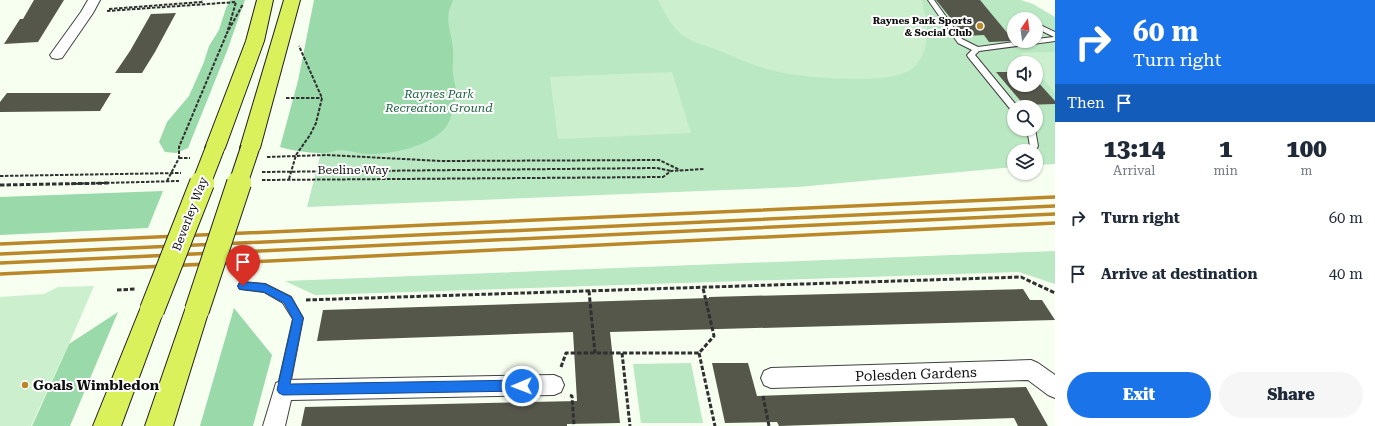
<!DOCTYPE html>
<html lang="en">
<head>
<meta charset="utf-8">
<style>
  body { margin:0; font-family:"Roboto Serif",serif; background:#f6f6f7; color:#1f2937; height:100vh; display:flex; flex-direction:column; font-size:15px; white-space:nowrap }
  * { box-sizing:border-box; margin:0 }
  p { font-size:13px; color:#747a83 }
  .icon { flex:none; width:22px; height:22px; fill:none; stroke:currentColor; stroke-width:2; stroke-linecap:round; stroke-linejoin:round }
  .map { position:relative; flex:1; overflow:hidden }
  .side { display:flex; flex-direction:column; background:#fff; width:320px }
  .side>* { flex:none }
  .hud { background:#1a73e8; color:#fff; overflow:hidden }
  .needle { width:26px; rotate:14deg }
  .fabs { position:absolute; left:1007px; top:12px; display:grid; gap:8px }
  .fabs a { display:grid; place-items:center; width:36px; height:36px; border-radius:50%; background:#fff; box-shadow:0 1px 3px #0004; font-size:20px }
  .pin { position:absolute; display:grid; place-items:center; width:34px; height:34px; color:#fff; margin:-41px -17px; border-radius:50% 50% 50% 0; rotate:-45deg; box-shadow:0 0 4px #0007 }
  .pin .icon { rotate:45deg }
  .me { position:absolute; width:44px; margin:-22px; rotate:269deg; stroke-linejoin:round; filter:drop-shadow(0 0 3px #0008) }
  .turn { display:flex; align-items:center; gap:14px; height:84px; padding:0 12px; font-size:18px }
  .turn .icon { width:52px; height:52px; stroke-width:2.5 }
  .turn b { display:block; font-size:28px; line-height:34px }
  .then { display:flex; align-items:center; height:38px; padding:0 12px; background:#0003; gap:8px; font-size:15px }
  .eta { display:flex; justify-content:space-evenly; align-items:center; height:68px; text-align:center }
  .eta b { font-size:24px; font-weight:800; line-height:28px }
  .cta { display:flex; gap:8px; margin-top:auto; padding:8px 12px }
  .cta a { flex:1; height:46px; border-radius:24px; background:#1a73e8; color:#fff; font-size:16px; font-weight:800; line-height:46px; text-align:center }
  .cta a+a { background:#f6f6f7; color:#1f2937 }
  ul { padding:0; list-style:none }
  li { display:flex; align-items:center; gap:12px; height:56px; padding:0 12px }
  li div { flex:1 }
  li b { display:block; font-size:15px }
  li em { font-style:normal }
  main { display:flex; flex:1; min-height:0 }
  .map>svg:first-child { display:block }
</style>
</head>
<body>
<main>
<div class="map">
<svg width="1055" height="426" viewBox="0 0 1055 426">
  <rect width="100%" height="100%" fill="#f7fff0"/>
  <g fill="#bae8c2" fill-rule="evenodd">
    <path d="M354,0h667l12,4 22,13v147l-19,1v-14h-22v16l-216,20 -491,20 48,-186zM1014,19h22v22h-22zM1014,63h22v22h-22zM1014,107h22v22h-22z"/>
    <path d="M1055,251v33l-36,-12 -704,23 -30,-14z"/>
    <path d="M691,363l12,60h-62l-8,-59z"/>
  </g>
  <g fill="#9ad9a9">
    <path d="M230,0h15l-18,51 -39,97 -12,5 -11,-1 -6,-10 8,-20 22,-26 15,-34 5,-16 10,-16 7,-22z"/>
    <path d="M314,0h139c-1,4 -3,7 -4,11 -3,12 3,25 4,37 1,9 -1,18 0,27 1,8 4,13 3,21 -1,9 -5,24 -10,31 -15,19 -53,27 -76,27 -10,0 -21,-4 -30,-4 -5,0 -10,3 -15,3 -15,0 -31,-2 -45,-6l18,-66z"/>
    <path d="M163,191l-15,37 -148,7v-38z"/>
    <path d="M234,308l38,47 -19,71h-53z"/>
    <path d="M118,312l-48,114h-38l37,-82z"/>
  </g>
  <g fill="#ccf0cd">
    <path d="M658,0h263c8,21 11,55 -11,70 -22,15 -108,8 -135,1 -19,-4 -38,-13 -57,-21 -11,-4 -24,-7 -34,-14 -12,-8 -19,-23 -26,-36z"/>
    <path d="M1055,52v41l-19,-22v-8h-7l-9,-10z"/>
    <path d="M672,72l19,61 -133,6 -8,-62z"/>
    <path d="M94,286l-25,58 -38,82h-31v-129l44,-3 14,-7z"/>
  </g>
  <g fill="#56574b">
    <path d="M34,0h30l-26,42 -34,2 16,-25h3z"/>
    <path d="M936,0h44l34,41 -25,1 -5,-7 -19,1z"/>
    <path d="M176,13l-21,39 -13,21h-27l15,-22 21,-37z"/>
    <path d="M996,72h18v13h22v-5l19,21v3l-31,1z"/>
    <path d="M7,93h104l-11,18 -100,1v-10z"/>
    <path d="M1023,289l7,11h12l13,20 -445,12 10,91 -53,1v2h-266l4,-19 272,-6 -4,-69 -256,9 6,-31 386,-12v-1z"/>
    <path d="M712,363h36l9,33 269,-9 22,39h-30l-4,-8 -235,8 -2,-4 -52,1z"/>
  </g>
  <g fill="none" stroke-linecap="round" stroke-linejoin="round">
    <defs>
      <g id="lane">
        <path d="M928,0h6l28,39 16,8 44,-6h14v-2l18,-2 -18,-9v-5l19,9v9l-76,10 -4,4 42,51 -3,1v4l-3,-1 -43,-53 -1,-2 5,-5 -14,-7z"/>
        <path d="M1017,16l5,3h-8l1,-2z"/>
        <path d="M1027,129h8l3,17 -1,2 -3,1 -4,-3z"/>
        <path d="M243,282l22,2 26,13 12,21 -14,72 -2,4 -4,1 -4,-1 -2,-4 16,-71 -10,-16 -19,-11 -24,-3 -2,-3 2,-3z"/>
      </g>
      <g id="street">
        <path d="M88,0h12l-7,13 -31,45 -5,1 -5,-1 -2,-3 31,-43z"/>
        <path d="M1031,360l7,3 17,12v23l-7,-3 -20,-15 -257,8 -7,-3 -3,-7 3,-7 7,-3z"/>
        <path d="M554,375l7,3 3,7 -3,7 -7,3 -263,5 -6,26h-22l13,-43 7,-3z"/>
      </g>
      <g id="highway">
        <path d="M257,0h16l-9,41 -39,107 -3,5 -7,2 -7,-2 -3,-5 41,-107z"/>
        <path d="M284,0h16l-40,148 -3,5 -7,2 -7,-2 -3,-5z"/>
        <path d="M152,299l9,3 3,8 -43,116h-28l50,-124z"/>
        <path d="M197,299l9,3 3,8 -36,116h-28l40,-116 3,-8z"/>
      </g>
    </defs>
    <use href="#lane" stroke="#414141" stroke-width="2"/>
    <use href="#street" stroke="#414141" stroke-width="2"/>
    <use href="#highway" stroke="#1f1f1f" stroke-width="2"/>
    <g stroke="#303030" stroke-width="2" stroke-dasharray="3.5 1.5" stroke-linecap="butt">
      <path d="M109,9l93,-7v-2"/>
      <path d="M107,11l129,-9 -9,31 16,-29"/>
      <path d="M286,98h36"/>
      <path d="M267,157l59,-2 116,6 217,-1 21,10"/>
      <path d="M179,158h11"/>
      <path d="M262,172l395,-4 14,3"/>
      <path d="M0,176l181,-3"/>
      <path d="M289,179l7,-24 14,-20 6,-12 6,-25 -23,-52"/>
      <path d="M262,180l401,-3 8,-6 33,-2"/>
      <path d="M167,181l12,-23v-11l48,-114"/>
      <path d="M66,184l113,-3"/>
    </g>
    <g stroke="#303030" stroke-width="3" stroke-dasharray="4.5 2" stroke-linecap="butt">
      <path d="M0,185l110,-2"/>
      <path d="M117,290l19,-1"/>
      <path d="M589,291l6,62"/>
      <path d="M306,300l715,-23 34,16"/>
      <path d="M622,353l8,73"/>
      <path d="M699,353l16,73"/>
      <path d="M561,367l5,-14h133l15,-17 -11,-48"/>
      <path d="M570,395l2,1 2,30"/>
      <path d="M763,396l6,30"/>
    </g>
    <use href="#lane" fill="#fff" fill-rule="evenodd"/>
    <use href="#street" fill="#fff" fill-rule="evenodd"/>
    <use href="#highway" fill="#daf15c" fill-rule="evenodd"/>
    <g stroke="#bb8829" stroke-width="3.5">
      <path d="M0,244l1055,-47"/>
      <path d="M0,254l1055,-48"/>
      <path d="M0,263l1055,-49"/>
      <path d="M0,274l1055,-51"/>
    </g>
    <defs>
      <g id="highway-bridge-far1">
        <path d="M201,184l14,-36"/>
        <path d="M238,184l12,-36"/>
      </g>
      <g id="highway-bridge">
        <path d="M152,310l50,-127"/>
        <path d="M197,310l42,-127"/>
      </g>
    </defs>
    <use href="#highway-bridge-far1" stroke="#1f1f1f" stroke-width="20" stroke-linecap="butt"/>
    <use href="#highway-bridge" stroke="#1f1f1f" stroke-width="26" stroke-linecap="butt"/>
    <use href="#highway-bridge-far1" stroke="#daf15c" stroke-width="18"/>
    <use href="#highway-bridge" stroke="#daf15c" stroke-width="24"/>
  </g>
  <path fill="#1a73e8" stroke="#114b97" d="M243,282l22,2 26,13 12,21 -13,66 232,-4 4,2 1,4 -1,4 -4,1 -239,4 -4,-2 -2,-3 16,-71 -9,-16 -20,-11 -25,-3 -1,-3 1,-3z"/>
  <g fill="#bb8829" stroke="#fff" stroke-width="1.5">
    <circle cx="980" cy="26" r="4"/>
    <circle cx="25" cy="385" r="4"/>
  </g>
  <g text-anchor="middle" dominant-baseline="central" stroke-width="4" stroke-linejoin="round" paint-order="stroke">
    <g font-size="10" font-weight="bold" fill="#0e0e0e" stroke="#fff" text-anchor="end">
      <text x="972" y="20">Raynes Park Sports<tspan x="972" dy="12">&amp; Social Club</tspan></text>
    </g>
    <g font-size="12" font-style="italic" fill="#206541" stroke="#fff">
      <text x="439" y="94">Raynes Park<tspan x="439" dy="14">Recreation Ground</tspan></text>
    </g>
    <g font-size="12" fill="#0e0e0e" stroke="#fff">
      <text x="353" y="170">Beeline Way</text>
      <text transform="translate(190 214) rotate(-69)">Beverley Way</text>
    </g>
    <g font-size="14" fill="#0e0e0e" stroke="#fff">
      <text transform="translate(916 374) rotate(-2)">Polesden Gardens</text>
    </g>
    <g font-size="14" font-weight="bold" fill="#0e0e0e" stroke="#fff" text-anchor="start">
      <text x="33" y="385">Goals Wimbledon</text>
    </g>
  </g>
</svg>
<div class="fabs">
<a><svg class="needle" viewBox="-14 -14 28 28"><path d="M0-13l5 13h-10z" fill="#e53935"/><path d="M0 13l5-13h-10z" fill="#747a83"/></svg></a>
<a><svg class="icon" aria-label="sound" viewBox="0 0 24 24"><path d="M4 9h4l5-4v14l-5-4H4zM17 9q2 3 0 6"/></svg></a>
<a><svg class="icon" aria-label="search" viewBox="0 0 24 24"><circle cx="10" cy="10" r="6"/><path d="M15 15l6 6"/></svg></a>
<a><svg class="icon" aria-label="layers" viewBox="0 0 24 24"><path d="M12 4l9 5-9 5-9-5zM3 14l9 5 9-5"/></svg></a>
</div>
<div class="pin" style="left:243px;top:286px;background:#d93025"><svg class="icon" aria-label="arrive" viewBox="0 0 24 24"><path d="M6 21V4h12l-3 4 3 4H6"/></svg></div>
<svg class="me" style="left:522px;top:386px" viewBox="-20 -20 40 40"><circle r="17" fill="#1a73e8" stroke="#fff" stroke-width="3"/><path d="M0-11L8 9 0 5-8 9z" fill="#fff"/></svg>
</div>
<section class="side">
<div class="hud">
<div class="turn"><svg class="icon" aria-label="right" viewBox="0 0 24 24"><path d="M7 20v-9h11M14 6l5 5-5 5"/></svg><div><b>60 m</b>Turn right</div></div>
<div class="then">Then<svg class="icon" aria-label="arrive" viewBox="0 0 24 24"><path d="M6 21V4h12l-3 4 3 4H6"/></svg></div>
</div>
<div class="eta">
<div><b>13:14</b><p>Arrival</p></div>
<div><b>1</b><p>min</p></div>
<div><b>100</b><p>m</p></div>
</div>
<ul>
<li><svg class="icon" aria-label="right" viewBox="0 0 24 24"><path d="M7 20v-9h11M14 6l5 5-5 5"/></svg><div><b>Turn right</b></div><em>60 m</em></li>
<li><svg class="icon" aria-label="arrive" viewBox="0 0 24 24"><path d="M6 21V4h12l-3 4 3 4H6"/></svg><div><b>Arrive at destination</b></div><em>40 m</em></li>
</ul>
<div class="cta"><a>Exit</a><a>Share</a></div>
</section>
</main>
</body>
</html>
